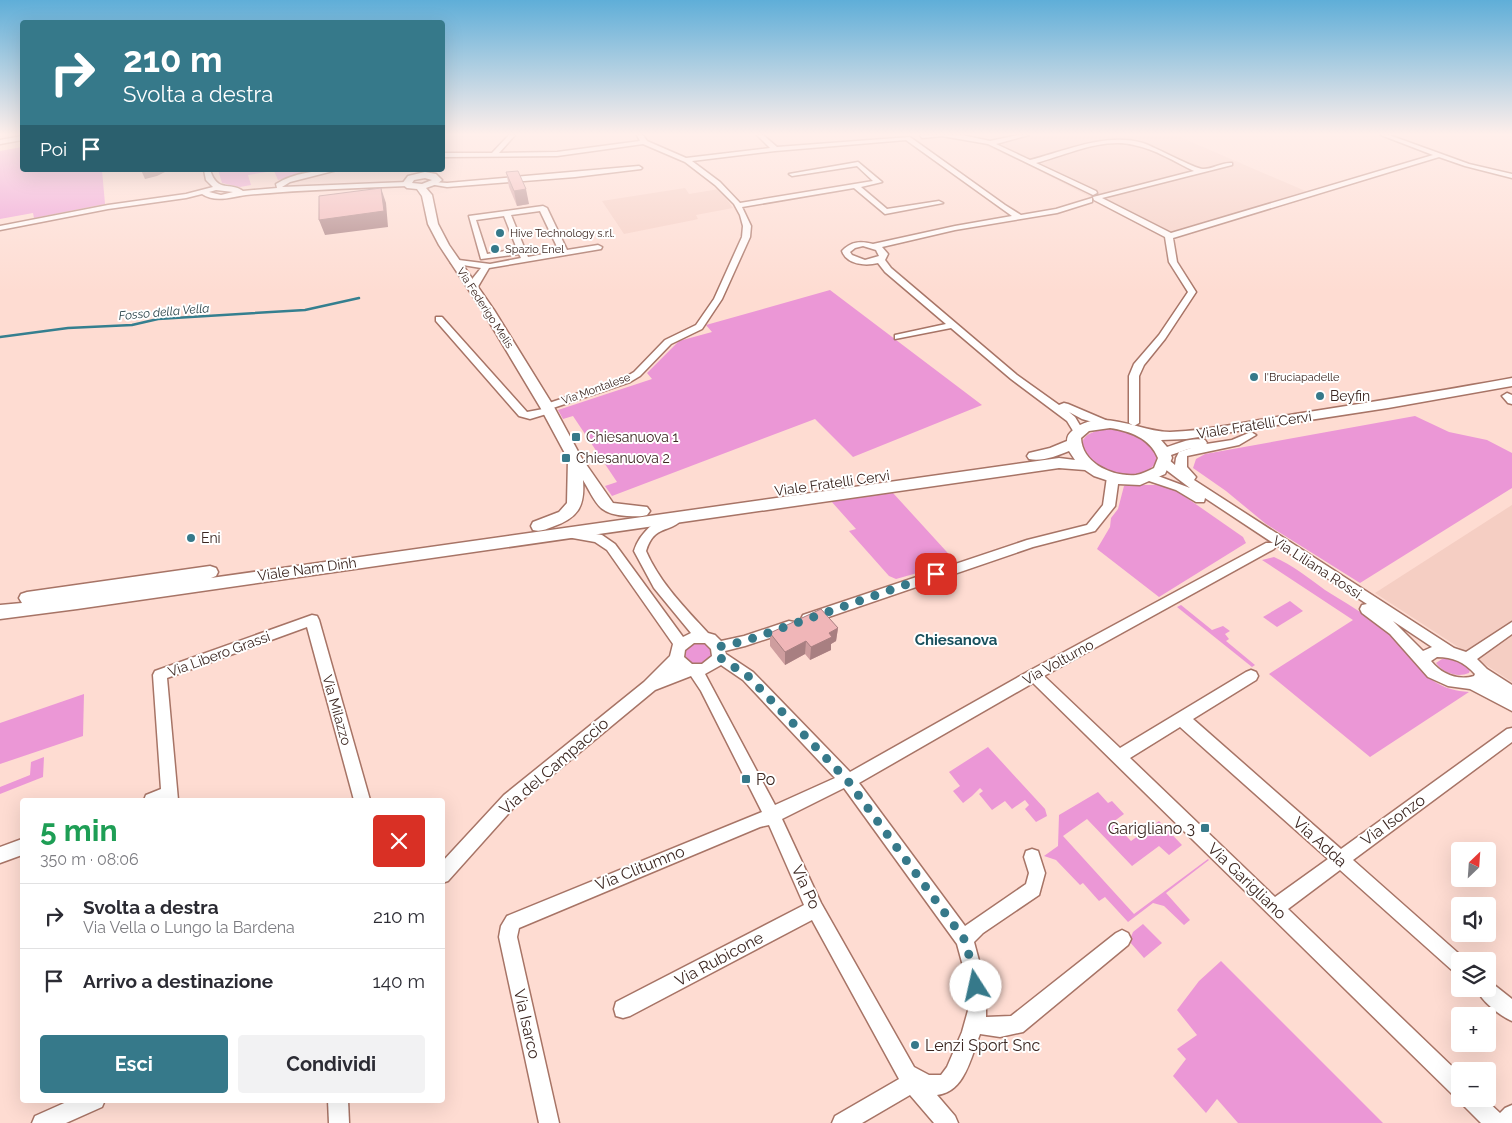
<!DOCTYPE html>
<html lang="it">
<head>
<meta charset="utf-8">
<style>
  body { margin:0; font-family:Raleway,sans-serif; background:#f2f2f3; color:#2b2b33; height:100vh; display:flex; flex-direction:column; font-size:19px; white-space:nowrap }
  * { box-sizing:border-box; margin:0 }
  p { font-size:16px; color:#7c7c81 }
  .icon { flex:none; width:28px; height:28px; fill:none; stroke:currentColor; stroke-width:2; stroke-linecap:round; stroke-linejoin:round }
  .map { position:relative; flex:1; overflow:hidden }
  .drawer { position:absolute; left:20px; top:798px; width:425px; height:305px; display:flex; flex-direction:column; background:#fff; border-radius:5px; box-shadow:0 5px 20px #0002 }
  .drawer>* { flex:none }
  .guide { position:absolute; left:20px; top:20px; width:425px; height:152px; border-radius:5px; box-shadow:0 5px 20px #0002; background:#36798a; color:#fff; overflow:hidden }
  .needle { width:32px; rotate:25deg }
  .buttons { position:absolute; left:1451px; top:842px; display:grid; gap:10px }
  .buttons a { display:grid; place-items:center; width:45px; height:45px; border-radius:5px; background:#fff; box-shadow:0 5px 20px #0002; font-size:25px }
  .pin { position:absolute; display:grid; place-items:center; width:42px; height:42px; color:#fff; margin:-21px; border-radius:10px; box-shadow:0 2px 8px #0006 }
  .me { position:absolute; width:55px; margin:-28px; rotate:350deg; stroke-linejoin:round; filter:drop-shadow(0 0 4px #0008) }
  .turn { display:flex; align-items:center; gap:18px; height:105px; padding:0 20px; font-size:22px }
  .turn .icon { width:65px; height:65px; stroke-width:2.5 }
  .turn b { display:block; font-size:35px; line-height:42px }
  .then { display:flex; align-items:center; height:48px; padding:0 20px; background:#0003; gap:10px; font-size:19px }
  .round { display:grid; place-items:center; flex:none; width:52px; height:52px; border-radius:5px; background:#f2f2f3 }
  .head { display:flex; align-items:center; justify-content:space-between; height:85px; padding:0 20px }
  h1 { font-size:30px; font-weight:700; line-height:38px; color:#1e9e55 }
  .action { display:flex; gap:10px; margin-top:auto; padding:10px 20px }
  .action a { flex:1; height:58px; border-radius:5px; background:#36798a; color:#fff; font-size:20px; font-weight:700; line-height:58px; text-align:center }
  .action a+a { background:#f2f2f3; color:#2b2b33 }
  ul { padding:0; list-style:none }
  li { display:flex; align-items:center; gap:15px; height:65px; padding:0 20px; border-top:1px solid #e1e1e2 }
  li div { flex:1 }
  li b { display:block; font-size:19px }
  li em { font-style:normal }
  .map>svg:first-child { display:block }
</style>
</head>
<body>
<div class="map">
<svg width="1512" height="1123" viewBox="0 0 1512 1123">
  <rect width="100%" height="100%" fill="#fedcd2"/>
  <g fill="#f5cec3">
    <path d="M1014,135h161l142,61 -147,42 -148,-76 -43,-19z"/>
    <path d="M685,188l4,6 30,-5 14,19 -37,7 2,4 -4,1 -70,14 -22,-33z"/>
    <path d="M1512,505v177l-137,-89z"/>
  </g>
  <g fill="#eb97d6">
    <path d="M22,147v23h80l3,34 -71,14 -1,-5 -33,6v-68z"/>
    <path d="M218,170h109l-49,10 -4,-9 -26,4 3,10 -11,2 -18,-4z"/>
    <path d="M830,290l152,115 -129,52 -38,-38 -203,77 -7,-10 12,-4 -44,-66 -10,3 -5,-9 94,-31 -5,-6 32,-32 33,-9 -6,-7z"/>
    <path d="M1415,416l34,16 38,8 25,13v35l-152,95 -94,-59 -40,-33 -33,-23 3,-9 9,-5z"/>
    <path d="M1105,429c18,0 57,9 51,34 -29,36 -114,-24 -51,-34z"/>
    <path d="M1127,485h29l18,4 69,48 3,6 -87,54 -62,-48 13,-22 1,-9 7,-9 6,-23z"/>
    <path d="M893,493l63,69 -60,17 -7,-3 -40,-45 7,-2 -25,-28z"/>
    <path d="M1274,557c18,8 35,21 51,33 19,12 40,24 58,38 35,27 35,60 86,64l-99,65 -101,-83 84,-54 -91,-60z"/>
    <path d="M1290,601l13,10 -26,16 -14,-10z"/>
    <path d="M1181,605l31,25 11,-4 7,5 -5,3 4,5 -3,2 29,24 -3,2 -75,-60z"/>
    <path d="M702,642l10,7 1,7c-8,10 -22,13 -29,0v-6l9,-7z"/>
    <path d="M1442,659c12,0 20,1 28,11l-1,3c-12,5 -26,0 -33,-10z"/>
    <path d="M84,694l-1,42 -83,28v-41z"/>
    <path d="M988,747l57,62 2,7 -11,6 -11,-13 4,-4 -4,-5 -13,9 -7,-8 -13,9 -13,-16 4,-3 -3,-3 -8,8 -9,7 -10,-12 7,-5 -11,-14z"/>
    <path d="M44,757l-1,20 -43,17v-7l30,-12 1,-13z"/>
    <path d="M1098,792l10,11 4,-2 12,13 -11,8 18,19 28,-20 23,24 -13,10 -10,-9 -27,20 -45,-47 -24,17 71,78 74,-55 1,1 -43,33 24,27 -6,5 -20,-19 -11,-3 -25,19 -23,-25 -6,4 -16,-18 -3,2 -24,-25 -12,-4 14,-10 1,-31z"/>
    <path d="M1143,924l19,19 -18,15 -15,-17 4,-9z"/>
    <path d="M1221,961l162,162h-145l-21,-24 -11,14 -33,-37 13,-17 -9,-10 20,-14 -20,-25 22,-29z"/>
  </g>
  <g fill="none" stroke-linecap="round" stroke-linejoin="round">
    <path stroke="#357f8f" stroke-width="2.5" d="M0,337l68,-9 64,-3 26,-6 147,-9 54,-12"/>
    <defs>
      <g id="minor">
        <path d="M509,135h6l-16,18 58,-1 83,-11 -3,-6h6l4,6 39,17 84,-10 -13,-13h6l14,12 133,-10 95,68 16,10 35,-6 36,-11v4l-35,11 -102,17 -73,17 6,7 -3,6 6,8 126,107 42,30 5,-2 4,1 47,20 -5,3 -28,-8 -13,-7 6,5 9,15 -5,3 -4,-1 -8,-13 -56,-42 -60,-51 -56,11v-4l51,-11 -61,-52 -7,-9c-12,3 -31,2 -36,-12 9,-10 19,-10 31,-7l82,-18 57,-10 -106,-76 -131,11 -83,10 28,21 20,21 133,-22 -16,-15 -65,10 -3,-2 69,-12 24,20 -21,5 26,22 52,-8 4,2 -58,11 -31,-26 -112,19 9,19 -1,11 -28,62 -20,30 -31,15 -31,32 -10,6 -77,26v4l-23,7 -11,-3 -83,-95v-4h6l85,95 16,-3v-4l81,-27 10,-6 31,-32 31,-15 18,-26 28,-62 1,-11 -3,-11 -6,-11 -19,-19 -30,-23 -42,-18 -86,12 -115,1v-4h50zM863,246l13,4 3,6 -14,4 -13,-5 -2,-3 5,-4z"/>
        <path d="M920,135h42l28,6 28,-6h11l-33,9 34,16c35,-9 76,-28 113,-17 12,4 52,26 60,26 10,0 19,-7 29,-6v2l-130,33 69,35 262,-78 -52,-20h8l80,29 43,10v4l-47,-12 -26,-9 -266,81 4,24 19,30 -31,47 -21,26 -5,11v47l-5,3 -5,-3v-47l5,-12 25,-29 29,-43 -19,-30 -4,-25 -71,-37 -1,-3 101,-26c-19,-9 -39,-22 -60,-26 -31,-8 -68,10 -98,18l60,28 1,2 -4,2 -105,-51 -46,-8 -20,2z"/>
        <path d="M22,136v4l-22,4v-4z"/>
        <path d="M639,166l3,2 -1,1 -66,8 -128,10 -18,-3 4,-2 14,1z"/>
        <path d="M204,170h6c8,24 20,11 33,21l34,-3 -1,-4c17,-11 42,-14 61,-14l-47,12 -8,5 125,-5 4,2 -4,2c-54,2 -107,4 -161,9 -14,2 -31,8 -44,-1l-16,4 -78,11 -108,21v-4l108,-21 78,-11 27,-7 -7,-7zM216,190l17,2 -12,3 -12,-3z"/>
        <path d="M543,206l4,2 20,42 31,-5 4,2 -1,2 -112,19 -13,22h-6l-1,-2 4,-10 8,-10 -30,-5v-4l39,5 31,-6 -2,-4 -38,5 -12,-43zM540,211l19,40 -31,6 -17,-42zM504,216l13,33 -30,5 -11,-34z"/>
        <path d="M1507,393l5,2v9l-4,-1 -6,-7z"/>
        <path d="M1251,432l5,3 -17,10 -52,11v11l9,10 -2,3 260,168 12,4 46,-30v12l-35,25 10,10 25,16v26l-42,-22 -22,-3 -20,-9 -38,-43 -28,-21 -2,-4 2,-4 5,-1 -92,-60 1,2 -2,3 -230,127 76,72 126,-76 5,-2 5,2 2,4 -2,4 -63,39 148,130 166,-120 5,-1v14l-159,118 113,100 1,1h-7v14l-6,-3 -114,-102 -52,39 172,165v24l-7,-3 -420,-412 -174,100 106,143 61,-42 3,-11 -5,-16 2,-6 6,-2 6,2 7,22 -6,22 -56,38 -9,9 12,45v30l25,-1 105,-83 6,-3 6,3 3,6 -3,6 -105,87 -23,5 -20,-3c-9,23 -15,58 -43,61l18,21 3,7h-24l-24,-28 -48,28h-30l3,-7 64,-37 -87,-159 -182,96 -7,2 -7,-2 -2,-7 2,-7 188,-97 -35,-80 -9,2 -241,101 -2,9 42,186h-20l-40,-186 2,-11 6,-10 255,-104 -61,-121 -10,-15 -36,14 -139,115 -68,76 -6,2v-21l62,-67 140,-113 26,-26 3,-12 -66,-94 -12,-8 -28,-5 -2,-3 2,-3 4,-1 31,5 13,9 68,93 8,-4 -37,-45 -20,-37c5,-17 26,-39 45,-34l2,3c-10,13 -27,4 -35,31 14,32 39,57 62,82l7,2 6,6 23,-5 45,-15 5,1 2,4 -2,4 -49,16 -20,5 1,3 27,18 97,100 179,-101 237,-128h7l-68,-45 -1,4h-8l-20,-12 -30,-10 -2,-3 6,-4 40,15 -29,-22 -2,-3 2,-3h8l6,5 1,-7 3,-6 21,-7 32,-5zM1393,621l39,26 -9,4zM694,643h11l6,6 1,7 -10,8h-10l-8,-7 1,-7zM1437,657c16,0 27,5 38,17l-1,2c-16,5 -33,-2 -43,-15zM721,665l22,15 92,98 -60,27 -70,-131zM1180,727l148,132 -53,38 -145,-139zM844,788l113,156 9,33 3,30 -7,25 -15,35 -6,8h-12l-15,-8 -93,-164 -39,-84z"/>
        <path d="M1113,473l6,4 -4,29 -20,25 -62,16 -225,77 -5,-1 -2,-4 2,-4 224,-75 60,-15 16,-20 4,-28z"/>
        <path d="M312,615l5,1 2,4 51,180h-16l-47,-173 -140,51 11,122h-34l2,-5 15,-6 -8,-114 2,-4z"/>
        <path d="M22,839v16l-22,8v-16z"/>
        <path d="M1488,980l24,19v22c-12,-5 -31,-20 -35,-32h11z"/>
        <path d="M1461,1099h24l15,14 5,-5 7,-3v18h-31l-17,-17z"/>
        <path d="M71,1100h34l-3,7 -36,16h-34l3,-7z"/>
        <path d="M328,1100h20l1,23h-20z"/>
      </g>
      <g id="major">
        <path d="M425,172l11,2 6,6 -5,4 -11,4 6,7 6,29 11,21 45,65 60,97 27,50 32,46 34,4 3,4 -3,4c-6,2 -13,1 -20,1 -30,-2 -30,-13 -44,-36 2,27 -5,38 -31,47 -6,2 -11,5 -19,3l-2,-4 2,-4 26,-10 8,-9 1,-44 -28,-52 -58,-97 -43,-65 -11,-21 -6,-28 -5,-7 -10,-1 -5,-4 6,-8zM425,178l7,2 -10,4 -10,-1 2,-3z"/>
        <path d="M1512,378v8l-124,22 -202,31 -25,1 6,7c12,-4 25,-10 38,-7l2,3 -2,3 -17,3 -17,6 1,3 -7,16 -25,11 -22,-1 -24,-8 -9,-6 -26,-2 -982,141 -77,10v-14l22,-2 -3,-5 2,-4 6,-2 183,-26 6,2 2,4 -2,4 -5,2 848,-120 16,2 -6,-9c-12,5 -28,11 -40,8l-2,-3 2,-3 21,-5 17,-7c0,-6 3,-8 7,-12 28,-22 66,3 96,3 37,-1 76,-10 113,-16 76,-12 153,-24 229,-38zM1110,428c20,3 40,10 48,30l-4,10c-6,3 -12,6 -18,7 -24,2 -54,-12 -55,-37l8,-7z"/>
      </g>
    </defs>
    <use href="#minor" stroke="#a77466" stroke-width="3"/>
    <use href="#major" stroke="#a77466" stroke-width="3"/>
    <use href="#minor" fill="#fff" fill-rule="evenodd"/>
    <use href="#major" fill="#fff" fill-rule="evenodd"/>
  </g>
  <g fill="#ce9d9e">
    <path d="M506,172l23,32 -12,2 -8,-19z"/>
    <path d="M838,628l-2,13 -5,3v6l-21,10 -5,-6 -20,11 -15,-19v-13z"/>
  </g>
  <g fill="#a87f81">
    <path d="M141,170h28l-12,6 -12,3z"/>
    <path d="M381,188l5,15 2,24 -63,8 -6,-15z"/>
    <path d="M526,189l3,15 -12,2 -3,-15z"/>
    <path d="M838,628l-2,13 -5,3v6l-21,10 1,-13 18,-14z"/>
    <path d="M806,641l-1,13 -20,11v-13z"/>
  </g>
  <g fill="#f0b6b8" stroke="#a87f81">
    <path d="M518,171l8,18 -12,2 -8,-19z"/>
    <path d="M381,188l3,23 -65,9v-24z"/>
    <path d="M821,609l17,19 -9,5 3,4 -21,10 -5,-6 -21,11 -15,-19z"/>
  </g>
  <linearGradient id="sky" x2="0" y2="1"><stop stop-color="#5faed8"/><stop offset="0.46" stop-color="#ffefeb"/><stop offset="1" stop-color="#ffefeb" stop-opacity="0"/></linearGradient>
  <rect width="1512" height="292" fill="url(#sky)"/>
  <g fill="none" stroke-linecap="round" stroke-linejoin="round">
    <path stroke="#36798a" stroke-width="9" stroke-dasharray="0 16.2" d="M936,574l-191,67 -27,6 1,10 29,19 100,105 116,158 9,29 3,18"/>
  </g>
  <g fill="#36798a" stroke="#fff" stroke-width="2">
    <circle cx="500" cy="233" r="5"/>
    <circle cx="495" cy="249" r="5"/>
    <circle cx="1254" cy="377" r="5"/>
    <circle cx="1320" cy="396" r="5"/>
    <rect x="571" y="432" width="10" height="10" rx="2.5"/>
    <rect x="561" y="453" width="10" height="10" rx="2.5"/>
    <circle cx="191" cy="538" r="5"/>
    <rect x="741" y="774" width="10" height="10" rx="2.5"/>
    <rect x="1200" y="823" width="10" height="10" rx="2.5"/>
    <circle cx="915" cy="1045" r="5"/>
  </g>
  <g text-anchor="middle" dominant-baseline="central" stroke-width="4" stroke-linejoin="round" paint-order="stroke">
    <g font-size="11" fill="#3b2620" stroke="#fff" text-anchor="start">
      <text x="510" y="233">Hive Technology s.r.l.</text>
      <text x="505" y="249">Spazio Enel</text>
      <text x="1264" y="377">I'Bruciapadelle</text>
    </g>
    <g font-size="11" fill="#3b2620" stroke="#fff">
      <text transform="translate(485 308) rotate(57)">Via Federigo Melis</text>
      <text transform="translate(596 389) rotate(-20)">Via Montalese</text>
    </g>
    <g font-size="12" font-style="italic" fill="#263f45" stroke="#fff">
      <text transform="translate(164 312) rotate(-5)">Fosso della Vella</text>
    </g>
    <g font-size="14" fill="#3b2620" stroke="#fff" text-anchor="start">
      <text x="1330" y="396">Beyfin</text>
      <text x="586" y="437">Chiesanuova 1</text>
      <text x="576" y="458">Chiesanuova 2</text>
      <text x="201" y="538">Eni</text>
    </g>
    <g font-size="14" fill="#3b2620" stroke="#fff">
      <text transform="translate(1254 425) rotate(-9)">Viale Fratelli Cervi</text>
      <text transform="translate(832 483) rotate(-8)">Viale Fratelli Cervi</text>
      <text transform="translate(1317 567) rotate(33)">Via Liliana Rossi</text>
      <text transform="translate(307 569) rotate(-8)">Viale Nam Dinh</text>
      <text transform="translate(219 654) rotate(-20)">Via Libero Grassi</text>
      <text transform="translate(1058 662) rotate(-29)">Via Volturno</text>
      <text transform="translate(337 710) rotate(74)">Via Milazzo</text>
    </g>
    <g font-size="15" font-weight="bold" fill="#19505d" stroke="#fff">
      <text x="956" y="640">Chiesanova</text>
    </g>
    <g font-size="16" fill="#3b2620" stroke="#fff">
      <text transform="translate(554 766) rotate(-41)">Via del Campaccio</text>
      <text transform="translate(1393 820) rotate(-36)">Via Isonzo</text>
      <text transform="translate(1320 842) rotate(42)">Via Adda</text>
      <text transform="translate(640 868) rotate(-22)">Via Clitumno</text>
      <text transform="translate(1247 881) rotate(44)">Via Garigliano</text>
      <text transform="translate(806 887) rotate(65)">Via Po</text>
      <text transform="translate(719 959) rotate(-28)">Via Rubicone</text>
      <text transform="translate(527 1024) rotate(77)">Via Isarco</text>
    </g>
    <g font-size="16" fill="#3b2620" stroke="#fff" text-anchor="start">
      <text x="756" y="779">Po</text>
      <text x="1195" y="828" text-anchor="end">Garigliano 3</text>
      <text x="925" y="1045">Lenzi Sport Snc</text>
    </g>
  </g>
</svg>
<div class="buttons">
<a><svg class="needle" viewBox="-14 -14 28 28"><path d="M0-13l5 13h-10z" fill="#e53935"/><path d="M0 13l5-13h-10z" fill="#7c7c81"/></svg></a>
<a><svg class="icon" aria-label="sound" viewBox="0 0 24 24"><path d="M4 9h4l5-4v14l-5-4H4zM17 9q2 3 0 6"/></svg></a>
<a><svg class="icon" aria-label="layers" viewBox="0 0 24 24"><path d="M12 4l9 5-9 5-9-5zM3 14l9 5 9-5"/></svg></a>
<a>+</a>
<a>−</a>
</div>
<div class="pin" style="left:936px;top:574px;background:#d93025"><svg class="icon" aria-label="arrive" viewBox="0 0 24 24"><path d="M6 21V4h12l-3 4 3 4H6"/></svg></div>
<svg class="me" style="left:976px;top:986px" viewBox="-20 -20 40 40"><circle r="19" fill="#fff"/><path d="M0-13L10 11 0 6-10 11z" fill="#36798a"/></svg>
<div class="guide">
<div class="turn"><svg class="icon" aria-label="right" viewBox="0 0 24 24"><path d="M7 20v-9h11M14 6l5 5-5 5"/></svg><div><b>210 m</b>Svolta a destra</div></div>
<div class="then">Poi<svg class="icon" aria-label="arrive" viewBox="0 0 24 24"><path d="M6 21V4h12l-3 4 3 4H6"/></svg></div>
</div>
<section class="drawer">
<div class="head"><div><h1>5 min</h1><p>350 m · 08:06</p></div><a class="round" style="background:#d93025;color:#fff"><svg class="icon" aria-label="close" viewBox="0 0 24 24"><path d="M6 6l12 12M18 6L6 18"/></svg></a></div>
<ul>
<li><svg class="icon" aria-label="right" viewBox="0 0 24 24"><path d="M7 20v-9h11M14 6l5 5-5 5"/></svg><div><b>Svolta a destra</b><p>Via Vella o Lungo la Bardena</p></div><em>210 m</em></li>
<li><svg class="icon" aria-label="arrive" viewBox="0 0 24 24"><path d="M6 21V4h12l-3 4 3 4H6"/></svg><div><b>Arrivo a destinazione</b></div><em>140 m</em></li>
</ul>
<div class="action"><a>Esci</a><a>Condividi</a></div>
</section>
</div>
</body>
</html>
